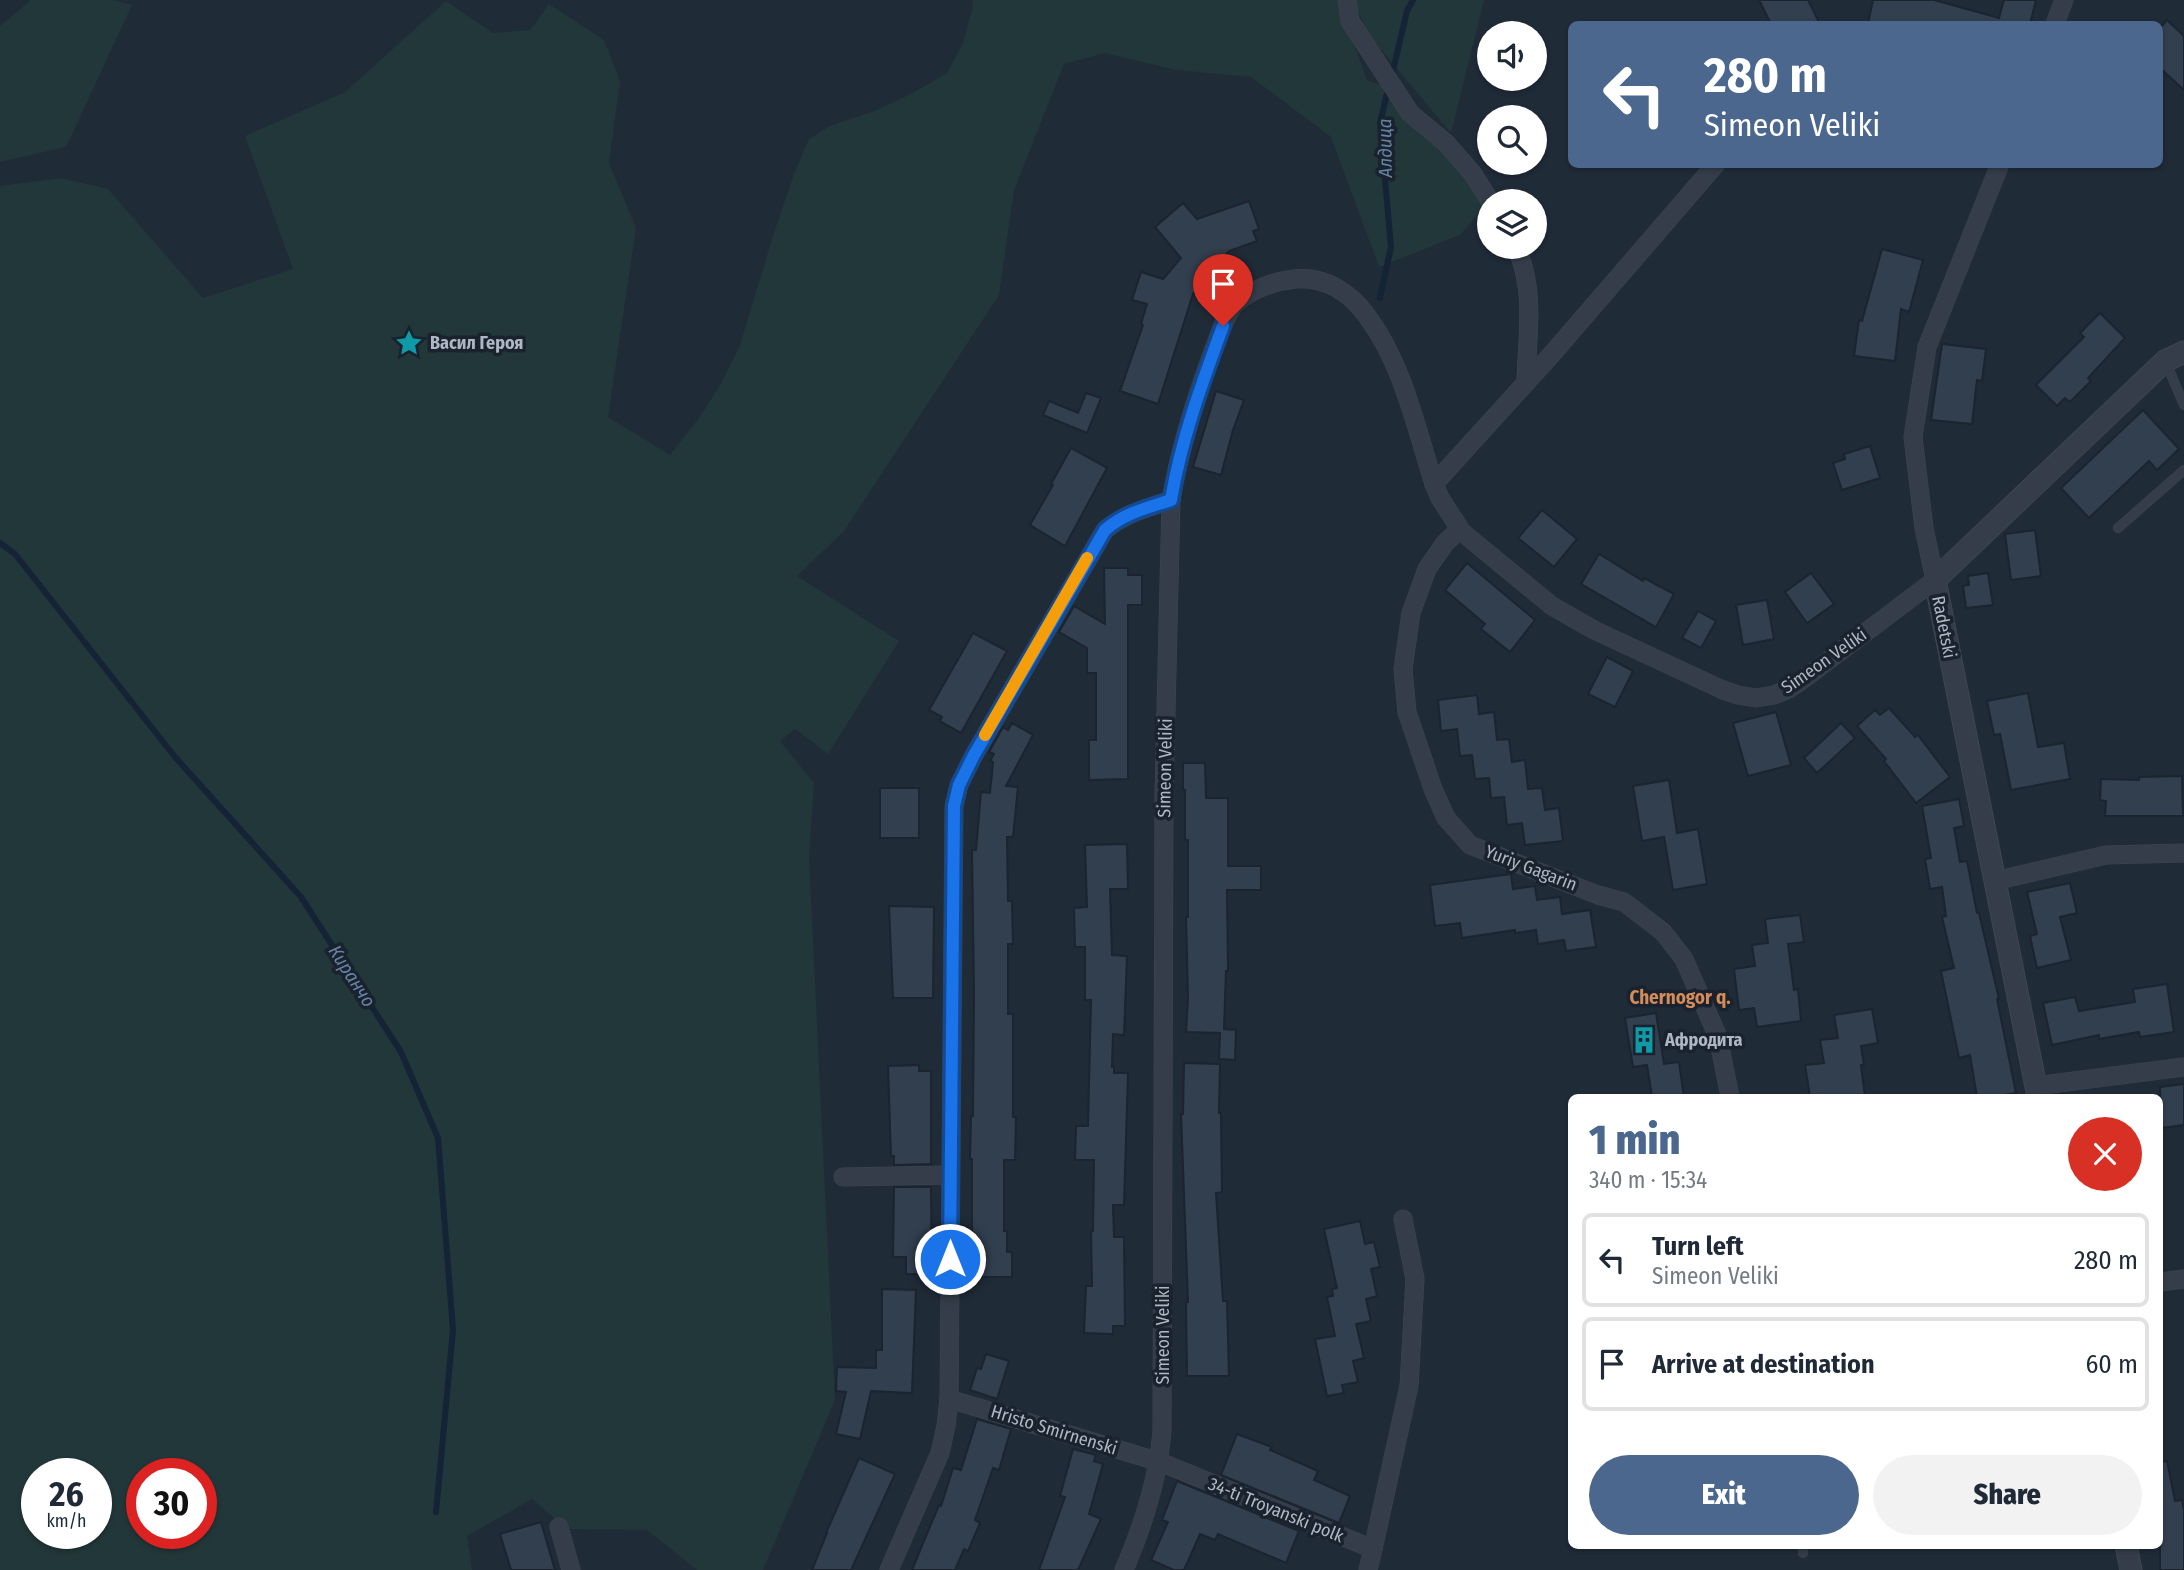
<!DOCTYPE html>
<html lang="en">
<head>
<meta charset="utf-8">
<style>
  body { margin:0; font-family:"Fira Sans Condensed",sans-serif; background:#f2f2f3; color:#1f2937; height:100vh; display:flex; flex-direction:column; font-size:26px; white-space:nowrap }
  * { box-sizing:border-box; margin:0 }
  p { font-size:23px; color:#747a83 }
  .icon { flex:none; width:38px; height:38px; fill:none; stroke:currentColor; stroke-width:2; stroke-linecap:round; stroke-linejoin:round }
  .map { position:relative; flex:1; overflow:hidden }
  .panel { position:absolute; left:1568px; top:1094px; width:595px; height:455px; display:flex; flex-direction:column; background:#fff; border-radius:10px; box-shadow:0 2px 5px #0004 }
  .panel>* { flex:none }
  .hud { position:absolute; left:1568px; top:21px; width:595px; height:147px; border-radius:10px; box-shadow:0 2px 5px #0004; background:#4b678e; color:#fff; overflow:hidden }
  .tools { position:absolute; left:1477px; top:21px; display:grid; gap:14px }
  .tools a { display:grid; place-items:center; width:70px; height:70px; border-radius:50%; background:#fff; box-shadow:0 2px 5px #0004; font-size:35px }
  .speed { position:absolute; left:21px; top:1458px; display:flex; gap:14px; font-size:35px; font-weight:700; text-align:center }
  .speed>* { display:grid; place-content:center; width:91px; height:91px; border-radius:50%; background:#fff; box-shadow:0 2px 5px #0004; line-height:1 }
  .speed small { font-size:18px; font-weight:400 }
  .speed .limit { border:10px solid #d22; background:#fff; color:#111 }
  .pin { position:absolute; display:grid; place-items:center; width:60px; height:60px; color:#fff; margin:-72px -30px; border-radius:50% 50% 50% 0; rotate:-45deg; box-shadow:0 0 7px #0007 }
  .pin .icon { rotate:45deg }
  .me { position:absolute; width:77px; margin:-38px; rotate:0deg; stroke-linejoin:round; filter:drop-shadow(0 0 5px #0008) }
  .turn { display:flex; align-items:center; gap:24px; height:147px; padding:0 21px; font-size:32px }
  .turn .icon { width:91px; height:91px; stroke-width:2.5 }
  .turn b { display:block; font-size:49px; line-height:60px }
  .round { display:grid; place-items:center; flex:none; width:74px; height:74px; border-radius:37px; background:#f2f2f3 }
  .summary { display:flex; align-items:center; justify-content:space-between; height:119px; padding:0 21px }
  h1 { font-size:42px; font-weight:800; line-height:52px; color:#4b678e }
  .cta { display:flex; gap:14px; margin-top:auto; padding:14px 21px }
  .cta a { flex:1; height:80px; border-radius:42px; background:#4b678e; color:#fff; font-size:28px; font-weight:800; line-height:80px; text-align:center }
  .cta a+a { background:#f2f2f3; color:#1f2937 }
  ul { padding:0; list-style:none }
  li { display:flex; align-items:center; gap:21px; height:94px; margin:0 14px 10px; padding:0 7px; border:4px solid #e0e1e3; border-radius:10px }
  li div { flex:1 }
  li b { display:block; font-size:26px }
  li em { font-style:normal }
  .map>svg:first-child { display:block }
</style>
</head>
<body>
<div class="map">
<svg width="2184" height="1570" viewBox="0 0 2184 1570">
  <rect width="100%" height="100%" fill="#202b38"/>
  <g fill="#223739" fill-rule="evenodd">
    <path d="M31,0h81l20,5 -66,142 -66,15v-136z"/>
    <path d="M972,0h366l29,80 14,5 112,112 -33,38 -81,32 -48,-130 -80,-60 -75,-7 -71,-17 -41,11 -50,126 -15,105 -155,236 -47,45 102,65 -71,113 -33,-25 -15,12 34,42 -5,74 26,543 -72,170h-66l-50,-40 -80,-1 -35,-30 -65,37 5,34h-472v-1384l61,-8 47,11 95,109 90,-29 -48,-133 100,-44 101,-91 47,32 37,-3 19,-26 55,36 16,41 -11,82 27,65 -28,189 62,38 29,-37 20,-31 20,-39 34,-112 21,-62 15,-35 21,-13 42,-14 39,-18 36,-21 16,-30 10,-37zM37,1474h59v59h-59zM142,1474h59v59h-59z"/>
    <path d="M1353,0h131l-33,133 -83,-99z"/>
  </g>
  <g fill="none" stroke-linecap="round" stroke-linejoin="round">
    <g stroke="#142335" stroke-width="6">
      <path d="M1391,79l16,-68 6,-11"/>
      <path d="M1380,298l11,-51 -11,-124 8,-34"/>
      <path d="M0,543l15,11 160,203 126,140 100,155 37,86 15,192 -17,182"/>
    </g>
  </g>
  <g fill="#323f4f" stroke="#1b242f" stroke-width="2">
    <path d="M1759,0h49l12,24h-49z"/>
    <path d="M1873,0h61l65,18 5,-18h32l-6,24h-162z"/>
    <path d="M2167,20l17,16v54l-24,-22v-40z"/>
    <path d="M1249,201l10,28 -6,2 4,10 -28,10 -36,43 -35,110 -38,-13 23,-66 -2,-1 6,-20 -15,-4 9,-28 22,7 18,-21 -26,-31 28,-24 14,16z"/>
    <path d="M1882,249l41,11 -14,52 -8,-3 -6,52 -41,-5 5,-36 3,1z"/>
    <path d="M2100,313l25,25 -37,40 3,3 -21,21 -5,-4 -8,8 -21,-21 48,-48 -4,-4z"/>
    <path d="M1942,344l44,5 -4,32 -5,-1 -5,44 -41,-4z"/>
    <path d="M1216,391l28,9 -11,30 -12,45 -28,-8z"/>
    <path d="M1086,393l15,5 -14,35 -44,-18 6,-14 29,12z"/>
    <path d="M2143,410l36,39 -22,21 -8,-9 -60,57 -28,-30z"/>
    <path d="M1870,446l10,32 -38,12 -9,-27 12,-4 -1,-5z"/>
    <path d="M1071,448l36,20 -42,78 -35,-21 23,-40 -2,-1z"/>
    <path d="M1542,510l35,29 -23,28 -36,-29z"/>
    <path d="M2035,530l6,46 -30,4 -6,-46z"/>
    <path d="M1599,554l44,27 1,-3 30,16 -18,33 -75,-43z"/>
    <path d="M1467,563l68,57 -25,32 -29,-23 4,-5 -40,-34z"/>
    <path d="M1104,568h24v7h14v30h-14v174l-39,1v-40h7v-67h-9v-25l-28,-16 15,-26 31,18z"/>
    <path d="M1811,573l23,31 -27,19 -22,-31z"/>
    <path d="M1988,573l5,32 -27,3 -3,-22 6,-1 -1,-9z"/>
    <path d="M1767,600l7,39 -31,6 -7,-40z"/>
    <path d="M1698,611l18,10 -15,27 -19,-10z"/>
    <path d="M973,633l34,18 -46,82 -21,-12 2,-4 -13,-7z"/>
    <path d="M1607,657l26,14 -18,36 -27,-13z"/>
    <path d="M2028,693l10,54 26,-4 6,36 -59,11 -11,-56 -6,1 -7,-34z"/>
    <path d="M1477,695l2,19 15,-2 3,28 12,-1 3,23 13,-2 3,29 14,-1 3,22 14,-2 4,33 -38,4 -3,-22 -15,2 -3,-28 -13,1 -2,-20 -14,1 -3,-24 -12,1 -3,-27 -16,2 -3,-31z"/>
    <path d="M1889,708l26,29 3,-2 32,42 -34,26 -32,-42 2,-2 -29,-33 18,-16 5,5z"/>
    <path d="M1776,712l15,53 -43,11 -15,-53z"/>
    <path d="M1012,723l21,12 -27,51 12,1 -5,50h-6l1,64h4l1,43h-5v70h5v103h3l-1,43h-11v71h3v21h5v25h-42v-9h-5v-17h7v-92h-2l1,-43h2l1,-124 -2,-142h4l5,-58 9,1 3,-31 -3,-1 4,-7 -5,-2 14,-25 5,3z"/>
    <path d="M1841,723l14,15 -38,35 -13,-15z"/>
    <path d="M1183,763h22l1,35h22v68h33v24h-34l1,81h-2l-2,58 12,1 -1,30 -16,-1 1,-26 -34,-1 2,-34 -2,-81h2v-77h-3v-50h-2z"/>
    <path d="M2182,776l1,40h-78l1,-15 -6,-1 1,-21 38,1v-3z"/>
    <path d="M1669,780l8,53 21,-4 9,55 -34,6 -9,-53 -22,4 -9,-55z"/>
    <rect x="880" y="788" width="39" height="50"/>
    <path d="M1959,799l5,27 -10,2 6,34 7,-1 10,52h2l20,86h-2l19,94 -23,4h-16l-7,-42 -11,3 -18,-87 13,-3 -12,-51 4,-1 -4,-29 -12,2 -5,-30 6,-1 -9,-52z"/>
    <path d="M1127,844l1,45h-18l2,66 15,1 -3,79 -11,-1 -1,33h2v6h14l-4,132h-11l1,32h10l1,89h-12v8l-29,-1 2,-47h6l-1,-55h2l1,-71h-19l1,-34h12l3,-126h-6v-53h-10l-1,-39 13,-1 -2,-62z"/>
    <path d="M1511,874l2,15 22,-3 2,14 23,-3 2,17 28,-4 6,37 -30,4 -2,-11 -26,4 -2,-14 -21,3v-3l-53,8 -2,-15 -25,3 -5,-41z"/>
    <path d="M2070,883l7,30 -17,4 11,43 -34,8 -7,-32 7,-2 -10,-42z"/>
    <path d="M889,906l45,1 -1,91h-40z"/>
    <path d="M1800,915l4,27 -16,2 6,46 4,-1 3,32 -44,6 -3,-19 -15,2 -5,-41 21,-3 -3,-21 16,-2 -3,-24z"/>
    <path d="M2167,984l7,48 -34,5 -1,-5 -40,7v-4l-47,10 -9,-42 32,-6 4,14 56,-9 -2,-13z"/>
    <path d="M1872,1009l6,34 -17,3 3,19h-3l4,32h-55l-5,-32 19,-2 -4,-23 18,-2 -4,-23z"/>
    <path d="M1656,1013l8,51 15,-2 5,35h-32l-5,-32 -14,2 -8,-49z"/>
    <path d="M1184,1063l36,1 -1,49h2l1,79 -6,1 7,108h4l2,75h-42l-1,-74h2l-7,-188h2z"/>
    <path d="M919,1065v6h12v93l-37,1v-9h-3l-3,-90z"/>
    <path d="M2184,1084v41l-23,3 -1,-41z"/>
    <path d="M894,1187h37l1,87h-26v-17h-13z"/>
    <path d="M1360,1221l5,23 9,-2 6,25 -9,2 6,27 -11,3 5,22 -15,3 8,34 -11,3 5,21 -16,3 2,8 -17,3 -12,-57 20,-3 -8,-39 6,-1 -1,-7 5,-1 -13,-59z"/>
    <path d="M882,1289l34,1 -4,103 -41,-2 -11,48 -24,-5 10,-42 -10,-1 1,-24 39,1v-18h6z"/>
    <path d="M986,1354l23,7 -12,38 -27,-9 7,-22 4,1z"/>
    <path d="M977,1419l34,10 -12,41 -6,-2 -18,52 5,3 -12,28 -4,-2 -9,21h-43l27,-65 2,1 12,-38 8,2z"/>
    <path d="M1237,1434l35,13 -2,3 48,21 -4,9 36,16 -11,27 -118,-48z"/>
    <path d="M1073,1449l23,6 -2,6 9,3 -14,50 12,5 -23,51h-39l26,-73 -5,-1z"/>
    <path d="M859,1458l36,16 -44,96h-39l15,-37h-1z"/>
    <path d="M2167,1461l8,40 7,-1 2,10v60h-24v-108z"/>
    <path d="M1177,1481l122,50 -13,32 -68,-29 -3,6 -15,-6 -16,36h-10l-23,-10 17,-38 -6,-2z"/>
    <path d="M541,1522l14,48h-44l-11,-36z"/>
  </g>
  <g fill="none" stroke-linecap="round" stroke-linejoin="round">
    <defs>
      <g id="service">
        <path d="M2166,363l18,42"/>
        <path d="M2118,528l66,-58"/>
        <path d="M1803,1553v-8"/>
      </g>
      <g id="minor">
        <path d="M1347,0l3,21 60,92 36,30 27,31 17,27"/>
        <path d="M2055,24l9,-24"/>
        <path d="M1516,247c20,43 11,89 10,135"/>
        <path d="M1434,484l118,-130 164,-190"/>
        <path d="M1460,529l-15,14 -18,26 -16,44 -8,56 4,43 26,77 13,29 24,27 128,50 26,7 39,30 21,27 34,78 12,60"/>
        <path d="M1995,881l111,-26 78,-2"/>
        <path d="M2035,1086l149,-19"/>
        <path d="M843,1177l107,-2"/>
        <path d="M2160,1282l24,-3"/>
        <path d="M949,1399l211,63 213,87 -5,21"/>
        <path d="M559,1527l12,43"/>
        <path d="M1373,1549l36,-163 6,-107 -12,-60"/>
        <path d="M889,1570l51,-117 6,-27 3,-27 5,-593 5,-21 15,-30 131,-225c19,-16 42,-22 66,-30"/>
        <path d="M1124,1570c19,-44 34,-91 38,-139l2,-636 7,-295c9,-53 25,-104 44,-154 5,-13 11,-33 21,-43 16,-14 39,-22 59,-24 29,-3 55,13 72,37 36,48 49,112 67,168l6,14 22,34 90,74 42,24 129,60 15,5 18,3 18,-3 15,-6 16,-11 130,-98 -11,-52 -11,-91 14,-90 73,-183"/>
      </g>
      <g id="tertiary">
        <path d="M2038,1097l-103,-517 230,-219 19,-9"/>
        <path d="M2126,1545l5,25"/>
      </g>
    </defs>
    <use href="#service" stroke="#3d4652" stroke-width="10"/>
    <use href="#minor" stroke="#3d4652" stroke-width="19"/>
    <use href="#tertiary" stroke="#3d4652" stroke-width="23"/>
    <use href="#service" stroke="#343d49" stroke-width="9"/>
    <use href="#minor" stroke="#343d49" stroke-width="18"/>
    <use href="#tertiary" stroke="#343d49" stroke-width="21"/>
  </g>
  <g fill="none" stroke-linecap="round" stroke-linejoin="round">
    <defs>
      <path id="route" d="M950,1259l4,-453 5,-21 15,-30 131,-225c19,-17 42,-22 66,-30 10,-60 31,-117 52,-174"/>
    </defs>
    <use href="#route" stroke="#114b97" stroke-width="18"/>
    <use href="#route" stroke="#1a73e8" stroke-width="12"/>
    <path stroke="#f59e0b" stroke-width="12" d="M985,735l102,-177"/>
  </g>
  <defs>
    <symbol id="sight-bare" viewBox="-9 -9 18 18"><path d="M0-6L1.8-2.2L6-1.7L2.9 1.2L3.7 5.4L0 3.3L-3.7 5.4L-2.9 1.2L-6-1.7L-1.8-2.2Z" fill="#0f9aa8" stroke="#19222d" stroke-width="2.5" paint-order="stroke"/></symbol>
    <symbol id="building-bare" viewBox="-9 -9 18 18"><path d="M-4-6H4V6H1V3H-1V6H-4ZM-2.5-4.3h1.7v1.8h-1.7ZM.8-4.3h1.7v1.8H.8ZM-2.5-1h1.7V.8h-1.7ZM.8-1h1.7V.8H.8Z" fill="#0f9aa8" stroke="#19222d" stroke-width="2.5" paint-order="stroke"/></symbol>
  </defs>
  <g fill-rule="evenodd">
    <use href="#sight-bare" x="390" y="324" width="38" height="38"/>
    <use href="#building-bare" x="1625" y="1021" width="38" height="38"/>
  </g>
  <g text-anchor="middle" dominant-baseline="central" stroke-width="7" stroke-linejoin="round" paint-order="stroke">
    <g font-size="18" font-weight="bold" fill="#aeb8c5" stroke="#19222d" text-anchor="start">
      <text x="430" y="343">Васил Героя</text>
      <text x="1665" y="1040">Афродита</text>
    </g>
    <g font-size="18" fill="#aeb8c5" stroke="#19222d">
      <text transform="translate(1944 627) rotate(79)">Radetski</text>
      <text transform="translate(1824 661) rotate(-35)">Simeon Veliki</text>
      <text transform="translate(1165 768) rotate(-89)">Simeon Veliki</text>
      <text transform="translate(1531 868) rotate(21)">Yuriy Gagarin</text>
      <text transform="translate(1163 1335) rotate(-90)">Simeon Veliki</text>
      <text transform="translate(1054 1430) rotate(17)">Hristo Smirnenski</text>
      <text transform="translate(1276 1510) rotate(22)">34-ti Troyanski polk</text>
    </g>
    <g font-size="19" font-style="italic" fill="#6683a5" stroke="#19222d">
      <text transform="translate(1385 148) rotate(-91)">Алдица</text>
      <text transform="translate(352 976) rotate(57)">Киранчо</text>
    </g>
    <g font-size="19" font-weight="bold" fill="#d48c5a" stroke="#19222d">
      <text x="1680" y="997">Chernogor q.</text>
    </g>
  </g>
</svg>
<div class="tools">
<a><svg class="icon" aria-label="sound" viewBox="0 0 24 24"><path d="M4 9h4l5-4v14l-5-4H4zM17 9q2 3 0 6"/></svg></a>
<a><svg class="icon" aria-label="search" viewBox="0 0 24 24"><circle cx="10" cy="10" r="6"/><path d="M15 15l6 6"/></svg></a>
<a><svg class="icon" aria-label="layers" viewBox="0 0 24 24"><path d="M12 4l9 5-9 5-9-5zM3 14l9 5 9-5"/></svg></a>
</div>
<div class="speed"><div>26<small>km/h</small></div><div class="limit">30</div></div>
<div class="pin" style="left:1223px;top:326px;background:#d93025"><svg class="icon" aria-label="arrive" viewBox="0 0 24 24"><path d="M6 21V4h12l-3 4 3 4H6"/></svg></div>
<svg class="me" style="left:950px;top:1259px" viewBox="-20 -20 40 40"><circle r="17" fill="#1a73e8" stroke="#fff" stroke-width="3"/><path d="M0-11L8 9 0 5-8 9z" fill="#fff"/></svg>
<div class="hud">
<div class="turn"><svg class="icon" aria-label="left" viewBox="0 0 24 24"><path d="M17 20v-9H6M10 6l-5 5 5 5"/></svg><div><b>280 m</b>Simeon Veliki</div></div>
</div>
<section class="panel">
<div class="summary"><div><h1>1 min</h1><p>340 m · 15:34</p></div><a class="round" style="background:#d93025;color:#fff"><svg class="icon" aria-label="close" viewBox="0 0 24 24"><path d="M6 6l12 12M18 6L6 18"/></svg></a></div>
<ul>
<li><svg class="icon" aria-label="left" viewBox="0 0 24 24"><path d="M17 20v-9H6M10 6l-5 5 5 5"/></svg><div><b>Turn left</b><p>Simeon Veliki</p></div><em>280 m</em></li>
<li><svg class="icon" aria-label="arrive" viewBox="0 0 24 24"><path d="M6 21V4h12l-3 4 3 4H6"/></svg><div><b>Arrive at destination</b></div><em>60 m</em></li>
</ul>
<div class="cta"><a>Exit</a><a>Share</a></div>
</section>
</div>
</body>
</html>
